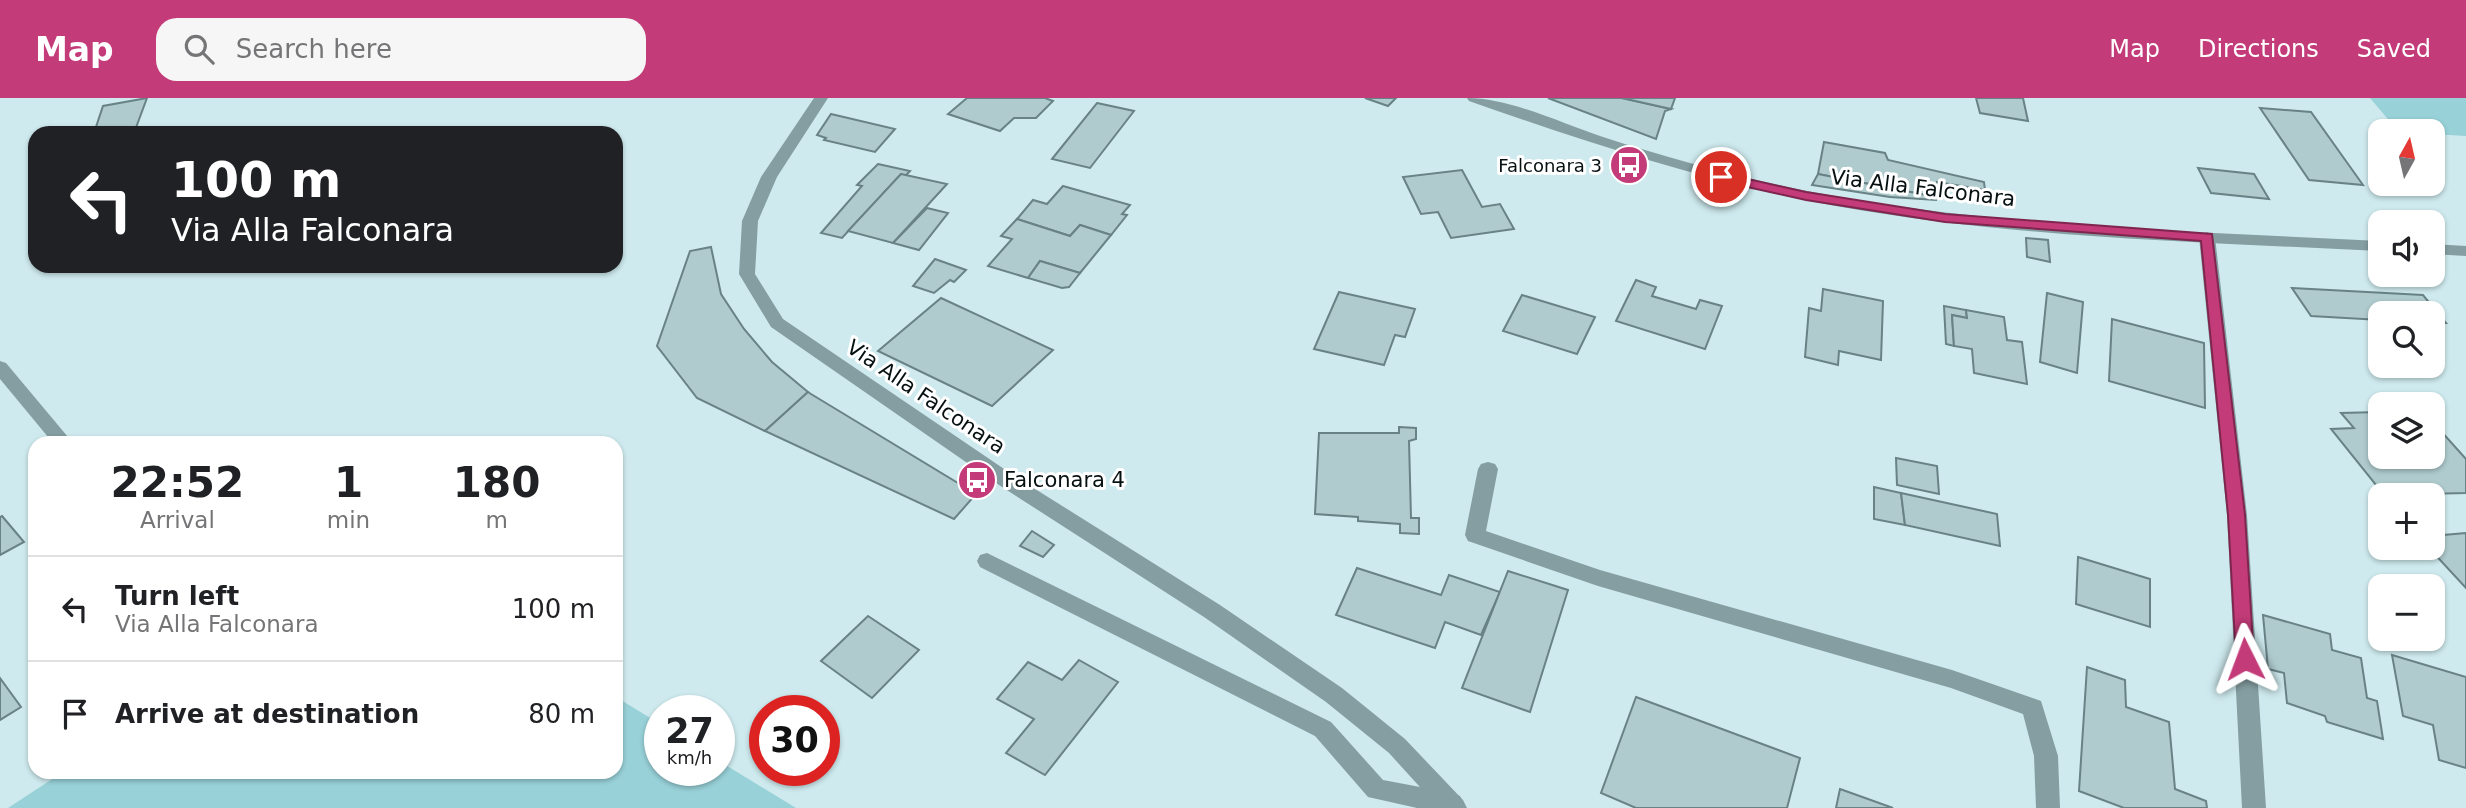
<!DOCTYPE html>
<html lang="en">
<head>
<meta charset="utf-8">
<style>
  body { margin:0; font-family:"DejaVu Sans",sans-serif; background:#f6f6f6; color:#202124; height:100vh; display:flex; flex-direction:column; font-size:26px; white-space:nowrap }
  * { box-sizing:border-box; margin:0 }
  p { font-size:23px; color:#757577 }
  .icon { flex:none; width:38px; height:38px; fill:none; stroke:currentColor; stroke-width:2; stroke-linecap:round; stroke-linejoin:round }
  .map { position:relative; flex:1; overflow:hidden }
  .drawer { position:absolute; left:28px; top:338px; width:595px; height:343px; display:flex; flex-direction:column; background:#fff; border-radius:21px; box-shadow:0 2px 5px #0004 }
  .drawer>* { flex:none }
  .guide { position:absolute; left:28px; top:28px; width:595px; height:147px; border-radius:21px; box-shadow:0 2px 5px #0004; background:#202124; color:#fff; overflow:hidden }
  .needle { width:46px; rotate:8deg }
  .buttons { position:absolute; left:2368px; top:21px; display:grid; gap:14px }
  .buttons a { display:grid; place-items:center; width:77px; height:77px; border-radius:14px; background:#fff; box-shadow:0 2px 5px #0004; font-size:35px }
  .speed { position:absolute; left:644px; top:597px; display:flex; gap:14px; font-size:35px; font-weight:700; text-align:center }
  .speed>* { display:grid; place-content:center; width:91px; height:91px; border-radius:50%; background:#fff; box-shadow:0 2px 5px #0004; line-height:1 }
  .speed small { font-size:18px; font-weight:400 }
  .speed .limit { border:10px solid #d22; background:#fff; color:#111 }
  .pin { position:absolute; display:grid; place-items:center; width:60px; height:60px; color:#fff; margin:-30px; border:4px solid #fff; border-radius:50%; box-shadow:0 2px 7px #0007 }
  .me { position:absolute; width:77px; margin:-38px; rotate:357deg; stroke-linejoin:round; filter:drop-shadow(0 0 5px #0008) }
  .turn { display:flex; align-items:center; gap:24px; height:147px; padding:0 28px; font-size:32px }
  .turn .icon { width:91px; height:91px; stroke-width:2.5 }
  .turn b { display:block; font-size:49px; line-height:60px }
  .eta { display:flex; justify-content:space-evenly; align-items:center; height:119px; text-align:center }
  .eta b { font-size:42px; font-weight:600; line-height:49px }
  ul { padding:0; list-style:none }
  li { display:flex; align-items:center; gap:21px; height:105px; padding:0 28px; border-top:2px solid #e0e0e0 }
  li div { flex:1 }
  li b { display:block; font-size:26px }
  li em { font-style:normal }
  header { display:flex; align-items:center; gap:42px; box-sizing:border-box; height:98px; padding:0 35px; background:#c33b79; color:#fff }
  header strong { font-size:33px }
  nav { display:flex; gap:38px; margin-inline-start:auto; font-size:24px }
  .search { width:490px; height:63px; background:#f6f6f6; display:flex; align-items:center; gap:18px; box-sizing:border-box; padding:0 24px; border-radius:21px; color:#757577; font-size:26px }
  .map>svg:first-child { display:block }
</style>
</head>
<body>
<header>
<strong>Map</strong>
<div class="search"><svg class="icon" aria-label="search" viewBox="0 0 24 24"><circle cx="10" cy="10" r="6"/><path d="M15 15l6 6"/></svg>Search here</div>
<nav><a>Map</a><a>Directions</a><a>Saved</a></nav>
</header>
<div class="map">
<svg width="2466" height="710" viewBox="0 0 2466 710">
  <rect width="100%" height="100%" fill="#ceeaee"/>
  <g fill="#98d1d8">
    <path d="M2370,0h96v38l-33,-2 -1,-3h-34z"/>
    <path d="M616,599l44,27v46h59v-9l77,47h-788l55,-36h553z"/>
  </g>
  <g fill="#afcbce" stroke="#688285" stroke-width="2">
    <path d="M147,0l-13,35h-40l9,-27z"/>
    <path d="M967,0h78l8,3 -17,17h-22l-14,13 -52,-17z"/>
    <path d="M1365,0h31l-8,8z"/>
    <path d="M1548,0h74l49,11 -6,2 -9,28z"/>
    <path d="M1622,0h53l-4,11z"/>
    <path d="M1976,0h47l5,23 -48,-8z"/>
    <path d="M1097,5l37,8 -44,57 -38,-9z"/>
    <path d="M2260,10l51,4 52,73 -54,-5z"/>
    <path d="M831,16l64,15 -20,23 -51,-12 2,-2 -9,-3z"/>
    <path d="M1824,44l61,11 3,7 96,22 1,8 -48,-8 -1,15 -118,-23z"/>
    <path d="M878,66l32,7 -5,5 -4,-2 -59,64 -21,-5 41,-47 -5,-1z"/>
    <path d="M2198,70l56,6 15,25 -58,-6z"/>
    <path d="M1462,72l20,37 18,-3 14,25 -63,9 -13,-26 -17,2 -18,-37z"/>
    <path d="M901,76l46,10 -54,59 -45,-12z"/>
    <path d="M1818,76l118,23v3l-46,-3 -78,-12z"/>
    <path d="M1063,88l67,19 -8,9 5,1 -16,20 -31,-10 -10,11 -53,-17 16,-19 14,4z"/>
    <path d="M927,110l21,5 -29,37 -26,-7z"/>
    <path d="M1017,121l53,17 10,-11 31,10 -31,38 -40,-12 -12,17 -40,-12 24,-27 -11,-3z"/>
    <path d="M2026,140l22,2 2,22 -23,-5z"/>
    <path d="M711,149l10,47 23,35 28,33 36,30 -43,39 -68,-33 -40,-52 33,-95z"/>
    <path d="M935,161l31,11 -12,12 -4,-2 -16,13 -21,-7z"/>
    <path d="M1040,163l40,12 -11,14 -7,1 -34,-10z"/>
    <path d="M1636,182l20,7 -4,9 44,13 4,-9 22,6 -17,43 -89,-28z"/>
    <path d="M2292,190l131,7 23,28h-14v-10h-52v7l-69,-4z"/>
    <path d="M1823,191l60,12 -2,59 -42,-9 -1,14 -33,-8 4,-49 12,3z"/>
    <path d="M1339,194l76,17 -10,28 -10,-2 -11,30 -70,-16z"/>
    <path d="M2047,195l36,9 -6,71 -37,-11z"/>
    <path d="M1522,197l73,22 -18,37 -74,-23z"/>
    <path d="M941,200l112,52 -61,56 -114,-55z"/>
    <path d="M1944,208l22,4 1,8 -15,-3 2,31 -8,-2z"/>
    <path d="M1966,212l38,7 3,23 15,2 5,42 -53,-11 -2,-24 -18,-3 -2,-31 15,3z"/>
    <path d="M2112,221l92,24 1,65 -96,-27z"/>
    <path d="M808,294l3,2 165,100 -22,25 -189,-88z"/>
    <path d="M2380,314v45h52v-36l34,38v34l-82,2 -53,-66 23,-1 -13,-15z"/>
    <path d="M1399,329l17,1v11l-7,2 2,77h8v16l-19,-1v-9l-42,-3v-4l-43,-3 4,-81h80z"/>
    <path d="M1896,360l41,8 2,28 -42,-9z"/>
    <path d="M1874,389l27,6 4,32 -31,-6z"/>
    <path d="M1901,395l96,21 3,32 -95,-21z"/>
    <path d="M2,418l22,26 -24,13v-38z"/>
    <path d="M1032,433l22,14 -11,12 -23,-11z"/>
    <path d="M2466,435v55l-37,-40h3v-12z"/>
    <path d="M2078,459l72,22v48l-74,-23z"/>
    <path d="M1357,470l84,27 8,-20 51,17 -19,43 -36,-13 -10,26 -99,-33z"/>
    <path d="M1508,473l60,19 -38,122 -68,-24z"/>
    <path d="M2263,517l67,19 2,16 29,8 6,40 10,3 6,38 -56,-17 -2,-6 -38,-13 -3,-30 -16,-4z"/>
    <path d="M868,518l51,34 -47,48 -51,-37z"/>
    <path d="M2392,557l74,22v91l-27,-8 -6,-35 -30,-9z"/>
    <path d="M1079,562l39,22 -73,93 -39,-22 28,-34 -37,-20 31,-37 34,18z"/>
    <path d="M2087,569l38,13 1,27 43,15 6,67 31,12 1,7h-83l-45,-17z"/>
    <path d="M0,580l21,29 -21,13z"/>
    <path d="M1636,599l164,61 -13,50h-151l-35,-15z"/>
    <path d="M1840,691l53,19h-57z"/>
  </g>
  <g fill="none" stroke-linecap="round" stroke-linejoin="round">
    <g fill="#859ea1" fill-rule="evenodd">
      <path d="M2207,134l8,5 32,278 19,293h-24l-15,-293 -28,-278z"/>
      <path d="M0,263l6,2 67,80h-20l-53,-64z"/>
      <path d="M1488,364l7,2 3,5 -12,62 114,39 352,100 89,31 17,55 2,52h-24l-2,-52 -11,-42 -72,-26 -353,-102 -130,-45 -3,-6 13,-66 3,-5z"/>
      <path d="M987,455l344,169 52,58 69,13 8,3 4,8 -2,4h-45l-49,-11 -53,-61 -335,-169 -3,-6 3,-6z"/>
    </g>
    <g fill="#859ea1" fill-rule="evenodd">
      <path d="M814,0h14l-51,79 -19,44 -3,53 28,45 230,156 207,130 122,83 63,51 58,61 4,8h-28l-50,-55 -63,-51 -122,-85 -205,-132 -228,-158 -32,-53 3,-53 19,-44z"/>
      <path d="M1467,0c43,0 94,25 136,39 65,21 132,39 199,53 185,37 389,41 578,51v10c-181,-9 -366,-13 -544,-45 -126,-23 -247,-63 -367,-105z"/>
      <path d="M2432,146l34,2v10l-34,-2z"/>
    </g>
  </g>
  <path fill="#c33b79" stroke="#7f264f" stroke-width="2" d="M1721,75l85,19 139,22 267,20 33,281 9,144 -2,5 -7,2 -6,-2 -3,-5 -8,-144 -27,-274 -256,-19 -139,-22 -90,-20 -2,-3z"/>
  <defs>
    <symbol id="bus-disc" viewBox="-11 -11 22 22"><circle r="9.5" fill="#c33b79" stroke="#fff"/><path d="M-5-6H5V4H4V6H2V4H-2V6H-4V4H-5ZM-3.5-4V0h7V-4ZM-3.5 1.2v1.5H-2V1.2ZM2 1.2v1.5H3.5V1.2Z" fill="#fff"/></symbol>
  </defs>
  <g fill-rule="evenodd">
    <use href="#bus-disc" x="1607" y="45" width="44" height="44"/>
    <use href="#bus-disc" x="955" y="360" width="44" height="44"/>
  </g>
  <g text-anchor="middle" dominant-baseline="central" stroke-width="6" stroke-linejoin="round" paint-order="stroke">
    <g font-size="18" fill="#061011" stroke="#fff" text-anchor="end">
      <text x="1602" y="67">Falconara 3</text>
    </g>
    <g font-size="21" fill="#061011" stroke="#fff">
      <text transform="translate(1923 90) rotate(7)">Via Alla Falconara</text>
      <text transform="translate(926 299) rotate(34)">Via Alla Falconara</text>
    </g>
    <g font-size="21" fill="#061011" stroke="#fff" text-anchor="start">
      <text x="1004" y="382">Falconara 4</text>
    </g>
  </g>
</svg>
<div class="buttons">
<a><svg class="needle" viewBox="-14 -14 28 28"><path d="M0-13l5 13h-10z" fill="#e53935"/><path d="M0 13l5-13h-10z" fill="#757577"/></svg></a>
<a><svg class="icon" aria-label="sound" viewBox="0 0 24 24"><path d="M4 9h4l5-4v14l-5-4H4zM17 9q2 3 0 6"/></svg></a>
<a><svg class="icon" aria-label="search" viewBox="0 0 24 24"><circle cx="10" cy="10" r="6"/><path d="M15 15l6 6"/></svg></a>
<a><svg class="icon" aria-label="layers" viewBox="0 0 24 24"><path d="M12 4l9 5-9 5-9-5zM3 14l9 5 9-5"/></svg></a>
<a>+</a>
<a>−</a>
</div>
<div class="speed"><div>27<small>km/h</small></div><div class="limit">30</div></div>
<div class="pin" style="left:1721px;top:79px;background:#d93025"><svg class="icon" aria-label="arrive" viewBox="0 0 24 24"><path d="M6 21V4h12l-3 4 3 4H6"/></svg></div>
<svg class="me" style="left:2245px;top:561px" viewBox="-20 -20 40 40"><path d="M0-17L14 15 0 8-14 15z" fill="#c33b79" stroke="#fff" stroke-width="4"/></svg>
<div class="guide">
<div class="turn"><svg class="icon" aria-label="left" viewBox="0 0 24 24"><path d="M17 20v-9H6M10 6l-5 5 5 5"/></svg><div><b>100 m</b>Via Alla Falconara</div></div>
</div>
<section class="drawer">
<div class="eta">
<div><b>22:52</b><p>Arrival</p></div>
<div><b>1</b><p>min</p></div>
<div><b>180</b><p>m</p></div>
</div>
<ul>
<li><svg class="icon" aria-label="left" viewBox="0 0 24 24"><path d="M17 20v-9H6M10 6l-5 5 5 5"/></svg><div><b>Turn left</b><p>Via Alla Falconara</p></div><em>100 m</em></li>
<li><svg class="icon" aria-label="arrive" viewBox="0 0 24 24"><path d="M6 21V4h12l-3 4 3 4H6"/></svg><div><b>Arrive at destination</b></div><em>80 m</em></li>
</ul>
</section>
</div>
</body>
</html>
